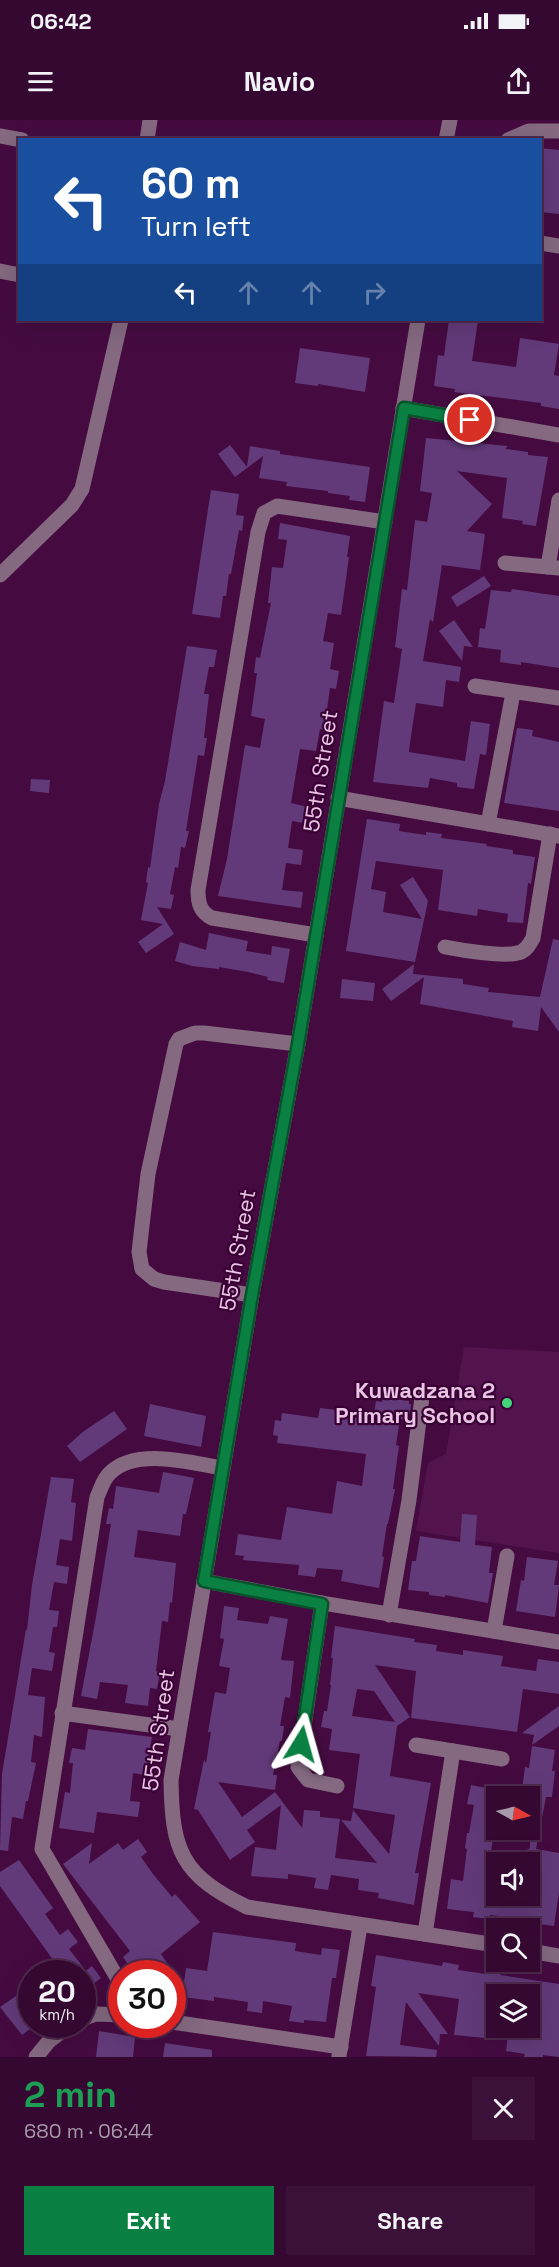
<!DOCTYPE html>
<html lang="en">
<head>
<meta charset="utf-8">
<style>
  body { margin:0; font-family:"Space Grotesk",sans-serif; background:#3c1139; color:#f1f3f6; height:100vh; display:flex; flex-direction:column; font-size:22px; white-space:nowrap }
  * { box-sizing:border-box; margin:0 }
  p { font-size:20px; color:#a99aab }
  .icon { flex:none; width:33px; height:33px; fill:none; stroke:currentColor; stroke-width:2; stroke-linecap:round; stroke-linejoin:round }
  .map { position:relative; height:1937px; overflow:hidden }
  .sheet { display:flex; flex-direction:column; background:#340831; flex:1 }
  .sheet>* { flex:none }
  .guide { position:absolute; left:18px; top:18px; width:524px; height:183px; border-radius:0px; box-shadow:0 6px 24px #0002,0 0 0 2px #4e294d; background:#1a4fa0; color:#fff; overflow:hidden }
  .needle { width:39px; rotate:98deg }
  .tools { position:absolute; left:486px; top:1666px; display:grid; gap:12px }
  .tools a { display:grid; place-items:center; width:54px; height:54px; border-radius:0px; background:#340831; box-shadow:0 6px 24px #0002,0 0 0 2px #4e294d; font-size:30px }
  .speed { position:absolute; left:18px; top:1840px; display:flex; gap:12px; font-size:30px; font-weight:700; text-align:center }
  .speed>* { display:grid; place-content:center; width:78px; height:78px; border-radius:50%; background:#340831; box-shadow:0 6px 24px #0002,0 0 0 2px #4e294d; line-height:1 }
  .speed small { font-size:15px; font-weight:400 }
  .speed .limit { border:9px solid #d22; background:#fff; color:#111 }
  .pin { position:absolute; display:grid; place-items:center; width:51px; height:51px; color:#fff; margin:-26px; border:3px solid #fff; border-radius:50%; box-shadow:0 2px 6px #0007 }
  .me { position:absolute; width:66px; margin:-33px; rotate:8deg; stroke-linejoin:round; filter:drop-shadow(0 0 4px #0008) }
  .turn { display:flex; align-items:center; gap:21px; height:126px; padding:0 24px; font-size:27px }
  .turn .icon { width:78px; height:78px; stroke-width:2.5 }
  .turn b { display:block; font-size:42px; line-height:51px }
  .lanes { display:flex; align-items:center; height:57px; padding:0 24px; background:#0003; justify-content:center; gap:30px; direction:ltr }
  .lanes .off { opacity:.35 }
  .round { display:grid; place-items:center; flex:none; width:63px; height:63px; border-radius:0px; background:#3c1139 }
  .headline { display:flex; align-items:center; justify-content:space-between; height:102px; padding:0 24px }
  h1 { font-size:36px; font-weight:700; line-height:45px; color:#1e9e55 }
  .button { display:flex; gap:12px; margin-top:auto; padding:12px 24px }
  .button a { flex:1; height:69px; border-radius:0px; background:#0b8043; color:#fff; font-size:24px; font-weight:700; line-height:69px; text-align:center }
  .button a+a { background:#3c1139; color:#f1f3f6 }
  .status { display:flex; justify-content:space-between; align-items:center; height:42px; padding:0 30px; background:#340831; direction:ltr }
  .status svg { height:16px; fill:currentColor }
  header { display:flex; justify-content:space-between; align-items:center; height:78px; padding:0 24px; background:#340831; font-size:27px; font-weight:700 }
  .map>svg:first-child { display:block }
</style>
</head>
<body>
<div class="status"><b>06:42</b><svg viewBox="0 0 49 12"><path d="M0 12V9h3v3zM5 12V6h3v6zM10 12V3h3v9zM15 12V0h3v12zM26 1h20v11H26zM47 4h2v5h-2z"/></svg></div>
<header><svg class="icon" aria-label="menu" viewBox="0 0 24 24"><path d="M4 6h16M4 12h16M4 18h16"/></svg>Navio<svg class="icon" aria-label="share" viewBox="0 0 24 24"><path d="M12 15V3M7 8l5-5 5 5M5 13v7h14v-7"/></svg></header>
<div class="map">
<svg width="559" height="1937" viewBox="0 0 559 1937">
  <rect width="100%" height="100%" fill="#450b41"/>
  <path fill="#53144e" d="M464,1227l95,5v201l-143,-22 12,-68 18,-9z"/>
  <g fill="#623a7a" fill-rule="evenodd">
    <path d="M540,28l19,2v64l-19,-2z"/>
    <path d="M449,200h29l-6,41 44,6 4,-29 39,6 -5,31 5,1v33l-18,-3v-3l-87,-11 1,-3 -21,-3 4,-31 6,1z"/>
    <path d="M300,228l70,10 -5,34 -47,-8v2l-23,-3z"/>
    <path d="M426,318l81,8 -1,3 22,3v3l20,2 -12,69 -14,-2 1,-3 -21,-3 5,-40 -50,-7 35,33 -25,27 18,3 -5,36 -38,-5 -9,57 -3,-3 -7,42 38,6 -2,15 -13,-2 -3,27 -27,-4 -7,47v2l56,9 6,-40 19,3 -4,31 -6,-1 -6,35 -17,-2v-4l-27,-5 -2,10 -55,-6 11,-81 10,2 8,-54 -7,-2 7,-58 5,1 8,-70 12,2 5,-29 -12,-2z"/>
    <path d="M230,325l17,22 3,-21 30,5v3l90,13 -5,35 -16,-2 1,-4 -22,-3v-2l-42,-5 1,-4 -28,-4 4,-22 -28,21 -17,-23z"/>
    <path d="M211,370l28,4 -3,21 8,1 -2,15 -3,-1 -8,44h-2l-3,22h-3l-3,22 -28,-4z"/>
    <path d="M280,403l70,13 -3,21h2l-8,58 -13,-2 -5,28 11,2 -4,26 9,2 -3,18 -6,-1 -6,42 -4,-1 -4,22 -16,-2 -9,54 17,4 -4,16 -12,-2 -4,27 15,2 -2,15 -15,-2 -4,27 21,2 -2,16 -83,-12 9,-37 18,-114 15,3 5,-29 -14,-3 6,-43h-3l2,-16 4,1 11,-55h-3l4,-36 11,1 4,-28 -9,-1z"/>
    <path d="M484,456l7,10 -34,21 -6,-10z"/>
    <path d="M512,469l47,7v72l-38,-6v3l-21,-3 1,-12 -23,-3 2,-19 5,1 6,-39 20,2z"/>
    <path d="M454,500l19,27 -9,-1 -2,15 -23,-30z"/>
    <path d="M187,526l30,4 -3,17h-5l-5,27h5l-5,44h3l-3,18 -6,-1 -12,76h3l-4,17 -4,-1 -3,21 -3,-1 -5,27 4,1 -3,14 -14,-2 17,27 -28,19 -8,-11 25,-18 -22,-4 7,-37 -2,-1 2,-15 2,1 9,-64 6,-23z"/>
    <path d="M517,608l16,2 -1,6 27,6v69l-55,-8z"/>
    <path d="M31,659l19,1 -1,13 -19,-2z"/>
    <path d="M367,699l33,5 -1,7 27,4v-3l16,2 -1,4 46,6 -1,2 27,4v4l22,3 -4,27 -3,-1 -5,40 -16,-1 1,-8 -30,-5 -1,7 -39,-6 5,-40 -67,-9 -5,28 15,3 -3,20 39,7 -22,-34 13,-8 15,24 -13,61 -69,-11z"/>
    <path d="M209,813l39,8 -2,10 25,4 1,-9 18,3 -6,34 -17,-3 1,-3 -20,-5 -29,-5v2l-27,-3 -17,-5 5,-19 26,8z"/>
    <path d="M553,819l6,1v92l-18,-25 -3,24 -26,-4 1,-6 -93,-17 4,-27 -33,24 -9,-12 32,-25 -1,10 50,5v5l26,4 -1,4 52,5z"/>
    <path d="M342,859l33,4 -2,18 -33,-3z"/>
    <path d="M383,1277l26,4v3h2l-2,17 -9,-2 -4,26 3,1 -6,43h2l-7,35h-1l-5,32 2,1 -5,31 -38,-7 2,-11 -26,-2 -2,9 -17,-2 1,-10 -56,-5 1,-4 -9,-1 3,-21 43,6 6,-33 45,7 5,-33 25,5 4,-32 -89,-11 1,-7 -5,-1 2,-15 6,1 1,-8 36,5 2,-10 32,4 -1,5 22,3 3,-19 6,1z"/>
    <path d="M150,1284l56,12 -5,31 -57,-11z"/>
    <path d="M114,1291l13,18 -47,33 -13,-16 17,-15z"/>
    <path d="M163,1352l31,6 -8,36h-3l-3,22 -42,-6 -4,27 42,6 -4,40 -2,-1 -2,20 -6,-1 -6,50 4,1 -3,17 -7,-1 -2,18 -23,-3 3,-18 -28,-3 -3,17 -16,-3 15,-79 15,-93h-5l3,-16 4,1 3,-23 43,7z"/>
    <path d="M51,1357l23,2 -3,23 5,1 -4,38 -12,-2 -4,26 13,2 -2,17 -13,-2 -5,28 10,1 -2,16h-4l-4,25 6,1 -3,18 -20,-3 -4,27 17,2 -3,40 -8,-2 -3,27 5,1 -8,38h-2l-3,18 -11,-2 -4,34 -8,-1 2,-76 24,-145 1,1 5,-45z"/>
    <path d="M462,1394l15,1 -2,30 17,2 -3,26h4l-5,30 -43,-8v2l-16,-2v-3l-21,-2 4,-29h4l4,-25 40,6z"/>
    <path d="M527,1437l31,4 -4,24h5l-4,32 -39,-6 5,-31 3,1z"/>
    <path d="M224,1486l15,2 -2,12 31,4 2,-8 18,3 -7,41 13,1 -4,37 -5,-1 -5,29h4l-2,15h-2l-7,34h4l-2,15 -57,-8 24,35 33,-25 27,36 2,-18 16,1v6l20,2 -5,39 42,5 -36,-43 10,1 2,-11 36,44 6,-39 -42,-7 7,-54 -31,-4 3,-21 -11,-2 3,-16h3l4,-26h-1l3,-27h-2l4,-32 80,13 -1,3 23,3 -1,6 27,4v-5l40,6 -2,10 35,5 2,-12 21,3v32l-36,-5 -6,43 -106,-14 5,-47 -41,-6 35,52 -13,9 -7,50 41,7 -16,90h4l-5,32 -36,-7 1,-5 -21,-3 1,-11 -28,-4 -3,15 -14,-2 2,-10 -28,-4v5l-37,-3 4,-29 21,3 5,-45 -34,25 8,12 -25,18 -32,-50 -4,-1 10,-49 2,3 5,-31h-3l7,-40 11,2 4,-26 -11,-2 5,-27 -4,-1zM357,1569l17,2 21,31 -43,-6z"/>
    <path d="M559,1586v20l-27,19 2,-10 -12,-2z"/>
    <path d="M88,1609l64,8 -7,38 -12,-2 -3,28 10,1 -2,15 -41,-5 -3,21 -35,-5 6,-36 5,1 3,-30h-4l3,-15 13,2z"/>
    <path d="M532,1626l23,4 -3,21h3l-3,26h-6l-10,52 23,4v39l-5,34 -37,-5v-3l-27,-3 -1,4 -16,-2 1,-5 -27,-3 4,-30 12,2 4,-32 -2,-1 2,-15h2l5,-28 -7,-1 4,-19 25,5v42l-2,-1 -4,28h5l-3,26h2l-2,11h38v-33h-23l23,-15v-51h-9l4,-30 4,1z"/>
    <path d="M138,1719l9,13 -6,5 12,17 19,23 3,-3 25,28 -39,32 11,16 -6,4h-25l-5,-6 -4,2 -9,-13 7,-6 -67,-87 29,-21 -3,21 29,-21 5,7z"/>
    <path d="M19,1740l34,48 -8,6 15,21 8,-6 10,13 -9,7 17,22 6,-5 9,12 -19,14v-18h-35l9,-7v-3l-56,-78v-14z"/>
    <path d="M213,1812l83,11 -1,8 26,4 1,-7 18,2 -4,28h-4l-6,44 -22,-2v3l-15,-2 3,-15 -29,-5 -1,12 -15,-2 1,-9 -34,-5v4l-32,-4 4,-29 21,3z"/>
    <path d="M376,1835l66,11 1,-4 16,3 -1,5 28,4 1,-4 14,2 -1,3 59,9v73l-16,-2v2h-19l1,-3 -19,-3 3,-23h21v-33h-34l-1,22h1v16l-10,-2 -1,7 -31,-3 5,-36 -41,-6 30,41h-8l-1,12 -33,-44 -6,43 37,5 -1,7 -70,-1 10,-69 -5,-1z"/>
    <path d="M32,1865v40l2,1 -12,9 -22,-28z"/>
    <path d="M99,1911l36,6 -2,20h-37z"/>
    <path d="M165,1923l47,7v7h-49z"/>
  </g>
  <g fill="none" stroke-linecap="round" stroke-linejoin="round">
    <g stroke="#846980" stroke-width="15">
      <path d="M0,16l22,4"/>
      <path d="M147,20l3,-20"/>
      <path d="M446,20l4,-20"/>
      <path d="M508,20l21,-9h30"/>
      <path d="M540,123l19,3"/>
      <path d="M0,151l20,4"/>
      <path d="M418,200l-120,724 -46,251 -81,485c1,71 10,95 76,127l249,38"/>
      <path d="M403,288l156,27"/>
      <path d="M559,380l-11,67 11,1"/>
      <path d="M505,443l43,4"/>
      <path d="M0,455l72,-70 10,-16 39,-169"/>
      <path d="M475,566l84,12"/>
      <path d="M338,678l221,38"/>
      <path d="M488,704l25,-131"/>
      <path d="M316,815l-104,-17c-12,-6 -14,-15 -14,-28l60,-358 6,-19 13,-7 108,16"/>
      <path d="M445,827c15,3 62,11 76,5 6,-3 8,-7 12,-14l17,-104"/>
      <path d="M252,1175l-88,-13 -10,-3 -12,-10 -3,-17 9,-78 28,-130 3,-5 16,-6h9l94,11"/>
      <path d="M204,1461l118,22 237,39"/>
      <path d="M322,1483l-24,164 10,13 29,6"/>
      <path d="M389,1495l20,-115 13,-103"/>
      <path d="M494,1511l13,-75"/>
      <path d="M62,1593l117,16"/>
      <path d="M416,1625l86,14"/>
      <path d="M425,1814l28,-183"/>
      <path d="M530,1831l29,5"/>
      <path d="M122,1866l-80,-137 55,-352c4,-8 6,-18 13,-24 26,-26 81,-10 112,-5"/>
      <path d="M82,1899l14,-5 26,1"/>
      <path d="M172,1902l169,25"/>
      <path d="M339,1936l21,-130"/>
      <path d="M36,1937l13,-16 21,-16"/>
    </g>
  </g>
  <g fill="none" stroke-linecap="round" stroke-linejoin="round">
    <defs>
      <path id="route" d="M301,1624l21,-140 -118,-23 48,-286 46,-251 106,-636 66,12"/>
    </defs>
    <use href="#route" stroke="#07532c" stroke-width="15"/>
    <use href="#route" stroke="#0b8043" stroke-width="10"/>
  </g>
  <circle fill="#44d77a" stroke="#3a0036" stroke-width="2" cx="507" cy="1283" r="6"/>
  <g text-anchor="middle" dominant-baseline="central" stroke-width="4.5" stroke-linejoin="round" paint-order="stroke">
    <g font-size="22" fill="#e8c5e2" stroke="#3a0036">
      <text transform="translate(320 651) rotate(-81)">55th Street</text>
      <text transform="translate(237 1130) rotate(-80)">55th Street</text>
      <text transform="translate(158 1610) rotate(-82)">55th Street</text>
    </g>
    <g font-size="22" font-weight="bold" fill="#e8c5e2" stroke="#3a0036" text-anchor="end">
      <text x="495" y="1270">Kuwadzana 2<tspan x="495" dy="25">Primary School</tspan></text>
    </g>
  </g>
</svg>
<div class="tools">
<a><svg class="needle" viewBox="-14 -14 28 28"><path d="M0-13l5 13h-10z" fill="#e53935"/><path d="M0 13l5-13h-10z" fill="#a99aab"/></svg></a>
<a><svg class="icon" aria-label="sound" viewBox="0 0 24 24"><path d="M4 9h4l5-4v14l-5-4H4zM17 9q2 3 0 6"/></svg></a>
<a><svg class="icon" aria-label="search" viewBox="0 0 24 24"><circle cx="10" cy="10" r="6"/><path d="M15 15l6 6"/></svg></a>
<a><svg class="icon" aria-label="layers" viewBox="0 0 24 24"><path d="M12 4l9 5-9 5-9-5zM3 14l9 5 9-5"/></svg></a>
</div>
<div class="speed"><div>20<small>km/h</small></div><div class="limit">30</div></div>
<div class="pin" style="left:470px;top:300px;background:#d93025"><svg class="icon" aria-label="arrive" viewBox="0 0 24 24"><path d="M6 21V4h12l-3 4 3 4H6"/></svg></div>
<svg class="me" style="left:301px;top:1624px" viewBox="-20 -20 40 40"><path d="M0-17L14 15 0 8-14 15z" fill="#0b8043" stroke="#fff" stroke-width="4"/></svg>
<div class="guide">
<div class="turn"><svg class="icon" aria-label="left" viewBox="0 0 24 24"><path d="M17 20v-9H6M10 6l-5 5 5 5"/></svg><div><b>60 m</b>Turn left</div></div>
<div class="lanes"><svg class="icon" aria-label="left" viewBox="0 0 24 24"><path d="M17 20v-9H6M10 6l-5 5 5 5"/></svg><svg class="icon off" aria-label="ahead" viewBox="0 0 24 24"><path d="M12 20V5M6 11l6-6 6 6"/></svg><svg class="icon off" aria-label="ahead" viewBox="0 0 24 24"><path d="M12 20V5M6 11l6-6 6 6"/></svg><svg class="icon off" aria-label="right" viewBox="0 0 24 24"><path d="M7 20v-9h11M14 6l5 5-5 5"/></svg></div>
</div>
</div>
<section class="sheet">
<div class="headline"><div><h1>2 min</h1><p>680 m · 06:44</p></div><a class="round"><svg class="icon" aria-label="close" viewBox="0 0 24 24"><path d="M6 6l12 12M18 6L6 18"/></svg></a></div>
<div class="button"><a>Exit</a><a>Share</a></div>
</section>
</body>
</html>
